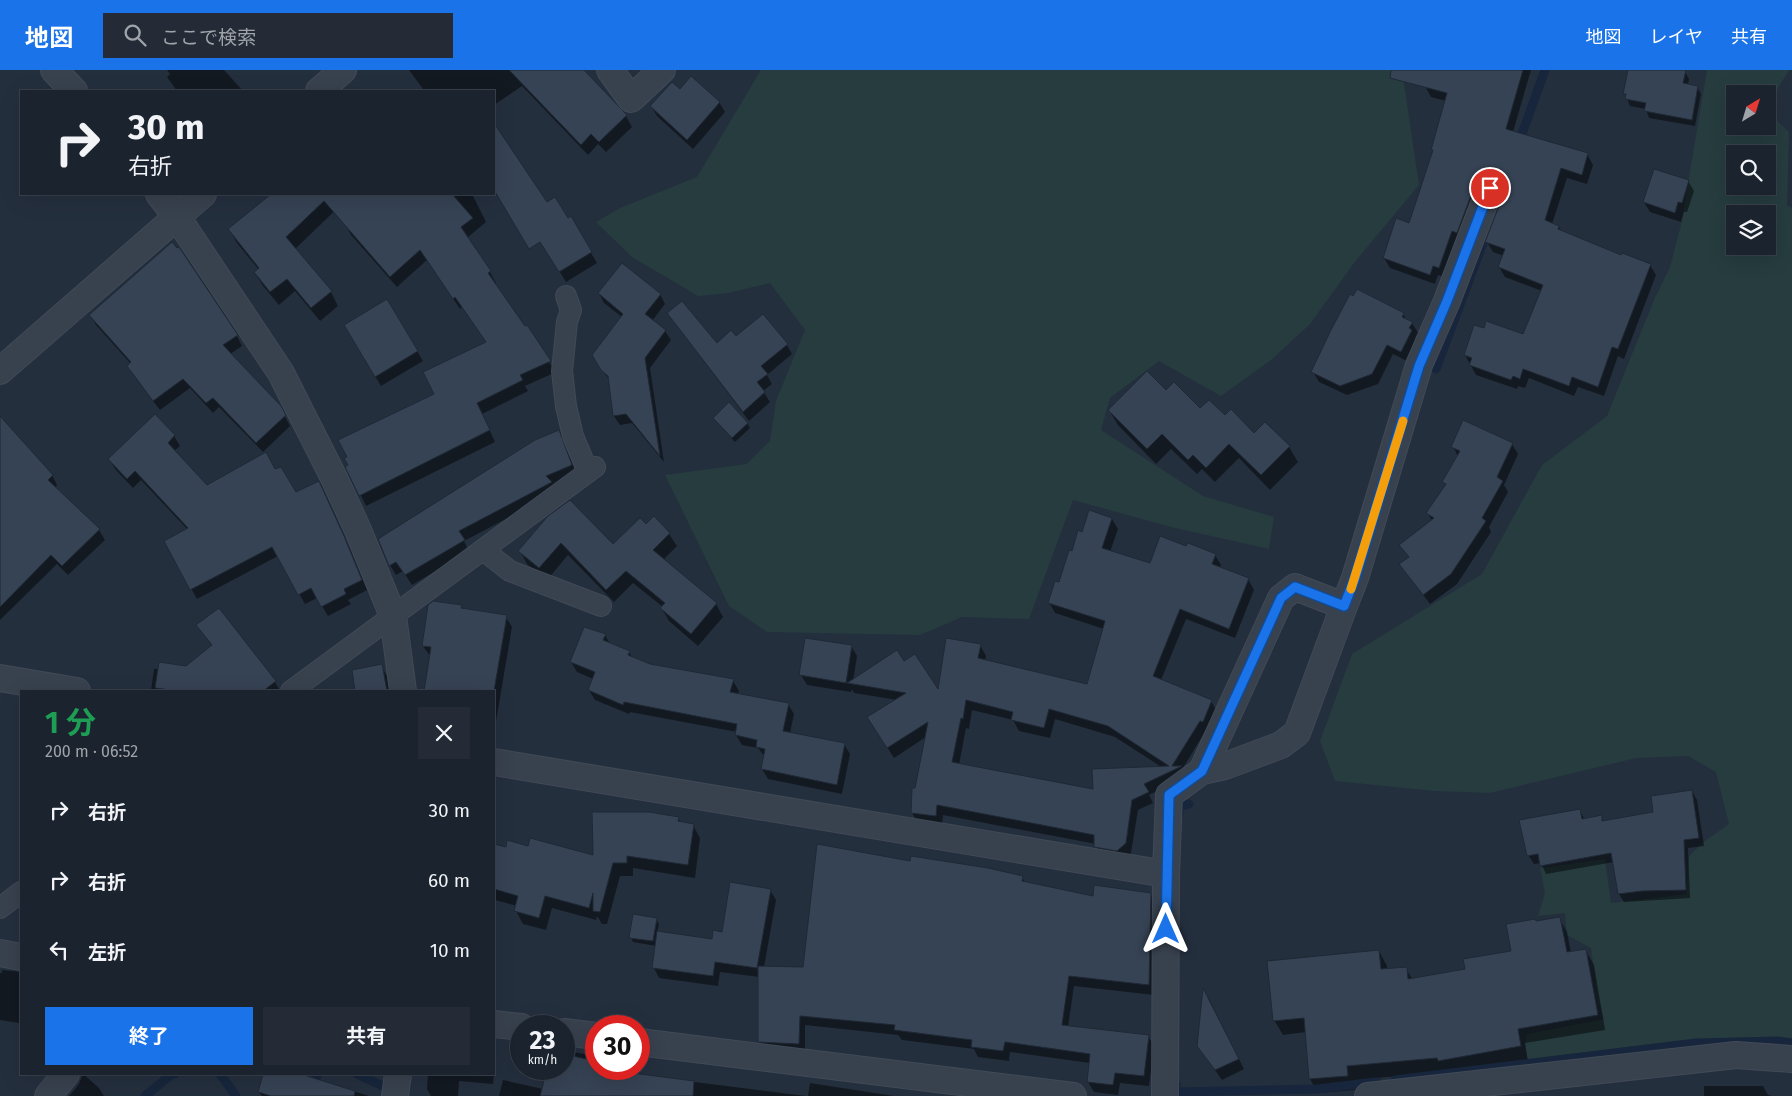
<!DOCTYPE html>
<html lang="ja">
<head>
<meta charset="utf-8">
<style>
  body { margin:0; font-family:"Fira Sans","Noto Sans JP",sans-serif; background:#242b36; color:#f1f3f6; height:100vh; display:flex; flex-direction:column; font-size:19px; white-space:nowrap }
  * { box-sizing:border-box; margin:0 }
  p { font-size:16px; color:#a0a4aa }
  .icon { flex:none; width:28px; height:28px; fill:none; stroke:currentColor; stroke-width:2; stroke-linecap:round; stroke-linejoin:round }
  .map { position:relative; flex:1; overflow:hidden }
  .details { position:absolute; left:20px; top:620px; width:475px; height:385px; display:flex; flex-direction:column; background:#1b232e; border-radius:0px; box-shadow:0 5px 20px #0002,0 0 0 1px #39404a }
  .details>* { flex:none }
  .guide { position:absolute; left:20px; top:20px; width:475px; height:105px; border-radius:0px; box-shadow:0 5px 20px #0002,0 0 0 1px #39404a; background:#1b232e; color:#f1f3f6; overflow:hidden }
  .needle { width:32px; rotate:38deg }
  .buttons { position:absolute; left:1726px; top:15px; display:grid; gap:10px }
  .buttons a { display:grid; place-items:center; width:50px; height:50px; border-radius:0px; background:#1b232e; box-shadow:0 5px 20px #0002,0 0 0 1px #39404a; font-size:25px }
  .speed { position:absolute; left:510px; top:945px; display:flex; gap:10px; font-size:25px; font-weight:700; text-align:center }
  .speed>* { display:grid; place-content:center; width:65px; height:65px; border-radius:50%; background:#1b232e; box-shadow:0 5px 20px #0002,0 0 0 1px #39404a; line-height:1 }
  .speed small { font-size:12px; font-weight:400 }
  .speed .limit { border:8px solid #d22; background:#fff; color:#111 }
  .pin { position:absolute; display:grid; place-items:center; width:42px; height:42px; color:#fff; margin:-21px; border:2px solid #fff; border-radius:50%; box-shadow:0 1px 5px #0007 }
  .me { position:absolute; width:55px; margin:-28px; rotate:0deg; stroke-linejoin:round; filter:drop-shadow(0 0 4px #0008) }
  .turn { display:flex; align-items:center; gap:18px; height:105px; padding:0 25px; font-size:22px }
  .turn .icon { width:65px; height:65px; stroke-width:2.5 }
  .turn b { display:block; font-size:35px; line-height:42px }
  .round { display:grid; place-items:center; flex:none; width:52px; height:52px; border-radius:0px; background:#242b36 }
  .overview { display:flex; align-items:center; justify-content:space-between; height:85px; padding:0 25px }
  h1 { font-size:30px; font-weight:700; line-height:38px; color:#1e9e55 }
  .button { display:flex; gap:10px; margin-top:auto; padding:10px 25px }
  .button a { flex:1; height:58px; border-radius:0px; background:#1a73e8; color:#fff; font-size:20px; font-weight:700; line-height:58px; text-align:center }
  .button a+a { background:#242b36; color:#f1f3f6 }
  ul { padding:0; list-style:none }
  li { display:flex; align-items:center; gap:15px; height:70px; padding:0 25px }
  li div { flex:1 }
  li b { display:block; font-size:19px }
  li em { font-style:normal }
  header { display:flex; align-items:center; gap:30px; box-sizing:border-box; height:70px; padding:0 25px; background:#1a73e8; color:#fff }
  header strong { font-size:24px }
  nav { display:flex; gap:28px; margin-inline-start:auto; font-size:18px }
  .search { width:350px; height:45px; background:#242b36; display:flex; align-items:center; gap:12px; box-sizing:border-box; padding:0 18px; border-radius:0px; color:#a0a4aa; font-size:19px }
  .map>svg:first-child { display:block }
</style>
</head>
<body>
<header>
<strong>地図</strong>
<div class="search"><svg class="icon" aria-label="search" viewBox="0 0 24 24"><circle cx="10" cy="10" r="6"/><path d="M15 15l6 6"/></svg>ここで検索</div>
<nav><a>地図</a><a>レイヤ</a><a>共有</a></nav>
</header>
<div class="map">
<svg width="1792" height="1026" viewBox="0 0 1792 1026">
  <rect width="100%" height="100%" fill="#242f3e"/>
  <g fill="#263c3f" fill-rule="evenodd">
    <path d="M761,0h641l17,115 -65,78 -44,61 -39,36 -50,36 -62,-35 -49,37 -9,32 102,66 71,21 -5,32 -98,-22 -98,-27 -44,119 -67,-2 -42,18 -153,-3 -38,-26 -64,-131 82,-11 23,-23 6,-40 29,-71 -35,-47 -42,10 -30,3 -66,-39 -36,-35 24,-14 77,-31z"/>
    <path d="M1707,0h82l-21,35v-11h-33v32h33v-14l21,20 -2,73 5,3v835l-236,25 -29,-10 -2,-14 2,-10 77,-15 -6,-19 -7,-52 -24,-13 -2,-22 -27,3 7,-23 -5,-25 65,-9 6,44 75,-9 3,-38 16,-15 24,-17 -13,-52 -28,-16 -52,2 -146,35 -55,-2 -100,-10 -15,-40 32,-87 130,-80 60,-109 65,-49 47,-116 16,-33 11,-42zM1735,84h33v32h-33zM1735,144h33v32h-33z"/>
  </g>
  <g fill="#0007" fill-rule="evenodd">
    <path d="M167,0h57l19,21h-66l-10,-14 3,-3z"/>
    <path d="M409,0h173l44,46 6,11 -26,25 -8,-8 -10,11 -66,-69 -28,19v-14h-73l2,-2z"/>
    <path d="M1422,0h109l-18,62 74,22 6,11 -6,19 -20,-6 -15,46 7,3 3,5 60,25 28,8 6,10 -32,84 -6,-3 -14,40 -26,-9 -4,9 -45,-18 -4,10 -7,-2 -1,3 -41,-14 -11,-20 59,-20 18,-44 -37,-14 -6,-10 5,-11 -11,-4 -6,-10 18,-49 1,-6 -4,-3 -57,93 -7,-2 -3,9 -45,-16 -6,-10 26,-33 23,-73 -1,-2 14,-49 -15,-4 -6,-11z"/>
    <path d="M1629,0h44l12,2 4,7 -1,6 9,2 4,7 -6,32 -46,-8 -3,-9 -16,-3 -5,-12z"/>
    <path d="M680,21l39,11 6,10 -32,37 -36,-33 -6,-10z"/>
    <path d="M494,57l52,77 22,16 2,-2 27,45 -31,19 -69,-112 -3,2z"/>
    <path d="M1688,111l6,10 -7,21h-3l-3,10 -31,-10 -6,-10z"/>
    <path d="M273,124h67l4,8 -49,47 36,43 7,14 -18,15 -25,-30 -16,14 -16,-19 -8,-13 4,-3 -22,-27 -8,-14z"/>
    <path d="M396,124h76l14,28 -19,16 23,34 6,11 -2,1 62,88 -31,14 3,5 -46,23 13,28 -129,64 -19,-39 89,-72 51,-52 -25,-36 -2,2 -33,-49 -30,27 -46,-52 -6,-11 31,-13z"/>
    <path d="M599,223l61,1 5,10 -13,17 13,10 6,9 -21,28 14,94 -32,-39 -12,2 -6,-9 -4,-35 -17,-26 29,-38 -18,-14z"/>
    <path d="M387,231l36,60 -42,25 -36,-61z"/>
    <path d="M669,243l48,31 19,-6 51,7 5,9 -25,21 5,9 -9,7 7,11 -21,19 -74,-98z"/>
    <path d="M1403,244l4,7 5,2 6,10 -3,5 2,3 -10,20 -14,-7 -15,30 -31,11 -28,-13 -6,-10z"/>
    <path d="M90,245l147,21 5,10 -12,8 50,53 10,19 -27,26 -44,-45 -6,6 -23,-25 -30,22 -26,-34 -6,-10 3,-2 -35,-39z"/>
    <path d="M1166,322l88,43 11,-11 24,23 9,15 -28,28 -31,-32 -24,24 -13,-13 -5,5 -26,-25 -15,15 -38,-39 -9,-15z"/>
    <path d="M714,349l33,4 3,5 -15,14z"/>
    <path d="M0,354l52,51 5,10 -2,3 44,42 6,10 -37,35 -11,-11 -57,56z"/>
    <path d="M559,361l6,10 12,35 -24,9 4,7 -93,49 5,10 -57,34 -9,-14 -7,4 -6,-10z"/>
    <path d="M174,366l6,10 -6,5 33,36 68,-16 21,23 28,-2 25,55 18,43 -19,10 3,4 -23,12 -11,-18 -12,6 -27,-48 -81,43 -32,-57 23,-12 -47,-50 -8,8 -18,-19 -5,-10z"/>
    <path d="M1512,374l6,10 -14,31 4,7 -19,35 2,5 -34,52 -27,20 -29,-39 8,-7 -8,-13 31,-24 -4,-8 18,-27 -2,-4 14,-26 -5,-9z"/>
    <path d="M549,447l64,29 33,-21 23,9 8,12 -14,14 53,44 7,13 -25,29 -29,-25 -7,-12 1,-2 -30,-24 -19,19 -46,-47 -21,25 -20,-16 -7,-13z"/>
    <path d="M1112,449l6,10 -8,23 41,13 36,-17 28,7 6,10 -1,3 28,11 6,11 -19,48 -49,-19 -25,61 50,21 6,11 -34,56 4,8 -38,19 4,8 -15,7 -7,43 -8,8 -21,-4 -6,-13 -153,-29 -1,11 -24,-3 -6,-10 14,-76 -32,21 -19,-30 22,-28 -43,-7 -2,-4 -1,3 -44,-7 -6,-10 50,-29 6,10 -4,25 51,-19 34,30 42,-47 6,11 -1,5 103,24 16,-56 -49,-16 -6,-11 34,-69zM972,640l41,10 6,11 31,7 5,-19 60,18 48,31 -69,23 -135,-26 7,-37 3,1z"/>
    <path d="M461,536l1,3 44,8 6,10 -18,106v-42h-69l5,-35 -7,-10z"/>
    <path d="M198,555l77,57 5,9h-48l-18,-23 -3,23h-60l3,-22 32,-2 26,-21z"/>
    <path d="M605,565l5,9 19,8 4,7 16,6 84,16 6,10 -1,3 50,10 6,10 -4,19 54,11 6,10 -8,40 -74,-15 -6,-10 3,-12 -7,-9 -16,-3 -6,-10 1,-3 -107,-20 -1,2 -34,-14 -6,-10 4,-11 -16,-7 -6,-10z"/>
    <path d="M381,596l6,10 3,15h-34l-3,-20z"/>
    <path d="M1692,721l5,9 7,46 -16,2 2,50 -66,4 -5,-8 -5,-32 -68,12 -5,-11 -7,1 -5,-8 51,-45 5,9 16,-3 3,5 50,-9z"/>
    <path d="M678,748l3,5 12,2 7,13 -5,40 -62,-10v8h-13l-13,48h-5l-5,-8 -1,4 -44,-12 -6,22 -23,-6 -7,-13 1,-5 -22,-6 -1,-2v-53l13,3h22l65,9z"/>
    <path d="M912,793l110,14 3,6 69,15 56,-4 6,10 -2,91 -80,-9 -6,41 80,9 6,10 -5,40 -29,-3 -2,12 -24,-3 -6,-10 2,-19 -80,-11 -1,9 -31,-4 -4,-8 -72,-9 -4,-5 -93,-10v29l-40,-3 -6,-10v-64l-39,-5 -2,14 -59,-8 -5,-10 2,-22 -23,-4 -2,-5 25,-18 3,5 -2,9 56,7 57,-50 6,10 -12,67 40,1z"/>
    <path d="M1559,848l8,14 4,21 15,-2 8,14 11,65 -80,13 3,18 -81,14 -1,-3 -92,8 1,10 -37,3 -8,-14 -4,-47 -23,3 -9,-15 105,-69 8,15v4l19,-1 7,11 53,-10 46,-18 24,-30z"/>
    <path d="M2,900l19,2v53l-2,-2 -19,-3v-47h2z"/>
    <path d="M1209,929l35,70 -22,11 -24,-34z"/>
    <path d="M564,980l30,6 2,4v9h4v1l206,26h-307l4,-16 40,9 5,-20h16z"/>
    <path d="M494,989l1,2 -2,23 -34,-3 -1,15h-27l-4,-7 1,-15h66z"/>
    <path d="M83,1004l16,14 5,8h-35l10,-12z"/>
    <path d="M265,1004h33l71,22h-107l-3,-4z"/>
    <path d="M810,1013l84,13h-86z"/>
    <path d="M1704,1016h59l5,9 4,1h-68z"/>
  </g>
  <g fill="none" stroke-linecap="round" stroke-linejoin="round">
    <g stroke="#17263c" stroke-width="9">
      <path d="M1518,75l27,-75"/>
      <path d="M1436,299l50,-134"/>
      <path d="M1179,743v-7l10,-2"/>
      <path d="M220,1004l16,22"/>
      <path d="M357,1004l36,17"/>
      <path d="M1395,1010l301,-37 81,-2 15,2"/>
      <path d="M1176,1014v8l141,-3 60,-7"/>
      <path d="M145,1026l27,-22h3"/>
      <path d="M308,1026l10,-22"/>
    </g>
  </g>
  <g fill="#364354" stroke="#1f2835" fill-rule="evenodd">
    <path d="M509,0h75l43,45 -28,27 -8,-8 -10,11z"/>
    <path d="M1391,0h132l-17,59 82,24 -6,22 -21,-7 -16,52 14,6 -1,3 63,26 1,-2 29,11 -33,85 -6,-2 -14,40 -26,-10 -3,9 -46,-17 -3,10 -7,-3 -2,4 -42,-15 3,-7 -8,-3 10,-30 10,3 2,-7 37,13 20,-49 -45,-18 7,-18 -20,-7 19,-49 1,-7 -3,-7 -6,-5 -9,-1 -6,3 -5,6 -19,51 -5,-2 -13,37 -6,-2 -3,9 -47,-17 13,-40 13,5 24,-73h-2l16,-57 -57,-15z"/>
    <path d="M1628,0h58l-3,13 15,3 -6,34 -48,-9 2,-8 -21,-4 1,-5h-3z"/>
    <path d="M691,6l29,26 -33,38 -37,-34 22,-24 8,7z"/>
    <path d="M494,53l53,79 8,-5 13,21 3,-2 21,36 -33,20 -19,-30 -11,7 -35,-59z"/>
    <path d="M1654,99l35,11 -7,23 -4,-1 -3,11 -32,-11z"/>
    <path d="M271,124h181l21,24 -12,9 30,44 -3,2 37,53 2,-1 24,36 -31,14 3,5 -46,23 13,27 -131,66 -14,-29 3,-2 -4,-7 3,-1 -9,-17 96,-46 -11,-22 63,-30 -31,-45 -2,2 -33,-49 -30,27 -66,-76 -38,36 46,54 -21,17 -24,-29 -17,13 -16,-20 5,-4 -31,-39z"/>
    <path d="M172,172l5,6 2,-1 59,88 -15,10 58,61 5,9 -30,28 -43,-45 -7,5 -23,-24 -30,22 -26,-35 4,-4 -42,-47z"/>
    <path d="M622,193l39,31 -16,20 21,16 -21,28 15,98 -34,-42 -13,2 -5,-40 -7,-6 -9,-15 31,-41 -25,-21z"/>
    <path d="M1357,219l47,24 -2,4 11,5 -4,6 3,2 -11,22 -14,-7 -15,29 -32,12 -29,-14 20,-42 19,-36 3,2z"/>
    <path d="M387,229l31,52 -43,26 -31,-52z"/>
    <path d="M682,231l35,42 14,-13 5,6 27,-22 25,30 -27,22 7,8 -11,8 8,10 -22,20 -76,-99z"/>
    <path d="M1147,301l19,19 8,-8 26,26 9,-8 16,15 6,-6 23,24 11,-11 25,24 -29,29 -32,-31 -23,24 -13,-13 -5,5 -26,-26 -15,15 -39,-39z"/>
    <path d="M729,332l19,21 -16,15 -19,-20z"/>
    <path d="M155,344l20,21 -7,8 39,42 59,-33 9,17 6,-2 15,25 23,-11 25,55 18,44 -18,9 2,5 -25,13 -10,-19 -13,7 -26,-48 -82,43 -26,-49 24,-13 -53,-57 -8,8 -19,-20z"/>
    <path d="M0,346l53,59 -5,5 52,49 -38,37 -11,-11 -51,52z"/>
    <path d="M1463,350l50,23 -16,34 6,4 -21,37 4,3 -35,53 -28,21 -24,-31 10,-7 -10,-12 35,-27 -8,-5 20,-29 -4,-2 18,-31 -9,-4z"/>
    <path d="M559,360l13,35 -26,11 6,6 -93,49 6,9 -60,35 -9,-13 -7,4 -11,-27 157,-99z"/>
    <path d="M570,430l43,44 27,-26 6,6 8,-8 16,17 -17,17 64,53 -26,31 -31,-26 5,-5 -39,-32 -20,19 -45,-47 -22,25 -21,-17 30,-35z"/>
    <path d="M1089,440l23,8 -10,30 48,15 10,-27 26,10 2,-3 28,11 -4,10 37,14 -20,51 -49,-20 -27,67 59,24 -9,22 -3,-1 -28,45h10l-38,18 5,8 -17,8 -6,43 -9,8 -23,-4v-12l-157,-30 -1,11 -25,-3 1,-25h3l13,-66 -41,26 -20,-31 39,-24 -59,-10 50,-33 7,11 11,-7 23,35 8,-51 35,6 -3,14 109,26 18,-63 -57,-18 7,-22 4,1 10,-32 3,1 6,-21 4,2zM966,630l47,12 -2,8 33,8 5,-19 59,17 61,40 -77,3 1,20 -141,-27 9,-44 2,1z"/>
    <path d="M433,531l29,4 -1,3 46,7 -13,76h-70l7,-44 -9,-1 6,-41z"/>
    <path d="M219,538l57,73 -13,10h-84l-24,-3 4,-26 27,4 26,-21 -16,-20z"/>
    <path d="M584,557l22,7 -3,6 27,11 -2,4 22,9 84,15 -4,13 59,11 -6,28 62,12 -8,42 -76,-16 4,-20 -9,-2 1,-7 -22,-5 2,-11 -113,-22 -1,3 -35,-15 7,-18 -25,-10z"/>
    <path d="M805,568l47,7 -6,38 -47,-8z"/>
    <path d="M382,594l5,27h-32l-3,-21z"/>
    <path d="M1692,720l7,48 -15,2 2,50 -44,1 -24,3 -7,-41 -71,13 -2,-12 -11,2 -8,-36 61,-11 2,10 20,-4v6l51,-9 -2,-16z"/>
    <path d="M592,742h57l30,5 -1,4 16,3 -6,41 -61,-9v7h-14l-13,49 -7,-1v-18l-4,15 -44,-12 -6,22 -25,-7 4,-15 -24,-7v-45l12,3 1,-7 21,6 2,-8 63,17z"/>
    <path d="M817,774l93,17 1,-5 77,12 35,8 -1,5 71,15 1,-11 57,8 -2,92 -80,-9 -7,49 87,10 -5,41 -29,-3 -2,12 -26,-3 3,-28 -85,-12 -2,9 -32,-4 1,-7 -78,-10 1,-5 -95,-9 -1,28 -41,-2v-76l45,1z"/>
    <path d="M730,812l41,7 -14,79 -42,-6 -2,14 -61,-8 5,-37 55,8 1,-9 9,2z"/>
    <path d="M633,844l24,4 -4,23 -24,-3z"/>
    <path d="M1560,847l7,35 19,-3 12,66 -80,14 3,17 -83,15 -1,-3 -90,8 1,10 -39,3 -5,-61 -31,3 -6,-60 112,-11 2,19 26,-2 1,12 57,-10 -2,-10 48,-8 -5,-27 29,-5 1,2z"/>
    <path d="M1203,918l36,71 -24,11 -18,-24z"/>
    <path d="M564,984l31,7 -1,7 100,13 -1,15h-153l7,-27h17z"/>
    <path d="M263,1004h38l54,17 -1,5h-83l-13,-4z"/>
  </g>
  <g fill="none" stroke-linecap="round" stroke-linejoin="round">
    <defs>
      <g id="pedestrian">
        <path d="M566,226l5,14 -4,12 -5,49 4,35 7,30 15,36"/>
        <path d="M483,480l27,21 91,35"/>
        <path d="M291,621l304,-224"/>
        <path d="M0,838l21,-16"/>
      </g>
      <g id="minor">
        <path d="M54,0l20,21"/>
        <path d="M610,0l21,29 31,-29"/>
        <path d="M319,21l24,-21"/>
        <path d="M159,124l18,23 104,156 54,107 23,50 35,86 10,75"/>
        <path d="M0,301l203,-177"/>
        <path d="M1344,536l11,-28 64,-213 28,-64 43,-113"/>
        <path d="M0,608l77,13"/>
        <path d="M494,692l672,112"/>
        <path d="M0,883l21,4"/>
        <path d="M494,954l27,3"/>
        <path d="M564,962l32,4"/>
        <path d="M639,972l434,54"/>
        <path d="M48,1026l18,-22"/>
        <path d="M395,1026l3,-22"/>
        <path d="M1165,1026l1,-222 3,-79 33,-24 23,-5 56,-21 16,-12 47,-127 -49,-19 -14,11 -79,173"/>
        <path d="M1368,1026l368,-41 56,4"/>
      </g>
    </defs>
    <use href="#pedestrian" stroke="#414a57" stroke-width="22"/>
    <use href="#minor" stroke="#414a57" stroke-width="28"/>
    <use href="#pedestrian" stroke="#38414e" stroke-width="20"/>
    <use href="#minor" stroke="#38414e" stroke-width="26"/>
  </g>
  <g fill="none" stroke-linecap="round" stroke-linejoin="round">
    <defs>
      <path id="route" d="M1166,859l3,-134 33,-24 79,-173 14,-11 49,19 11,-28 64,-212 28,-65 43,-113"/>
    </defs>
    <use href="#route" stroke="#114b97" stroke-width="12"/>
    <use href="#route" stroke="#1a73e8" stroke-width="9"/>
    <path stroke="#f59e0b" stroke-width="9" d="M1351,519l52,-168"/>
  </g>
</svg>
<div class="buttons">
<a><svg class="needle" viewBox="-14 -14 28 28"><path d="M0-13l5 13h-10z" fill="#e53935"/><path d="M0 13l5-13h-10z" fill="#a0a4aa"/></svg></a>
<a><svg class="icon" aria-label="search" viewBox="0 0 24 24"><circle cx="10" cy="10" r="6"/><path d="M15 15l6 6"/></svg></a>
<a><svg class="icon" aria-label="layers" viewBox="0 0 24 24"><path d="M12 4l9 5-9 5-9-5zM3 14l9 5 9-5"/></svg></a>
</div>
<div class="speed"><div>23<small>km/h</small></div><div class="limit">30</div></div>
<div class="pin" style="left:1490px;top:118px;background:#d93025"><svg class="icon" aria-label="arrive" viewBox="0 0 24 24"><path d="M6 21V4h12l-3 4 3 4H6"/></svg></div>
<svg class="me" style="left:1166px;top:859px" viewBox="-20 -20 40 40"><path d="M0-17L14 15 0 8-14 15z" fill="#1a73e8" stroke="#fff" stroke-width="4"/></svg>
<div class="guide">
<div class="turn"><svg class="icon" aria-label="right" viewBox="0 0 24 24"><path d="M7 20v-9h11M14 6l5 5-5 5"/></svg><div><b>30 m</b>右折</div></div>
</div>
<section class="details">
<div class="overview"><div><h1>1 分</h1><p>200 m · 06:52</p></div><a class="round"><svg class="icon" aria-label="close" viewBox="0 0 24 24"><path d="M6 6l12 12M18 6L6 18"/></svg></a></div>
<ul>
<li><svg class="icon" aria-label="right" viewBox="0 0 24 24"><path d="M7 20v-9h11M14 6l5 5-5 5"/></svg><div><b>右折</b></div><em>30 m</em></li>
<li><svg class="icon" aria-label="right" viewBox="0 0 24 24"><path d="M7 20v-9h11M14 6l5 5-5 5"/></svg><div><b>右折</b></div><em>60 m</em></li>
<li><svg class="icon" aria-label="left" viewBox="0 0 24 24"><path d="M17 20v-9H6M10 6l-5 5 5 5"/></svg><div><b>左折</b></div><em>10 m</em></li>
</ul>
<div class="button"><a>終了</a><a>共有</a></div>
</section>
</div>
</body>
</html>
